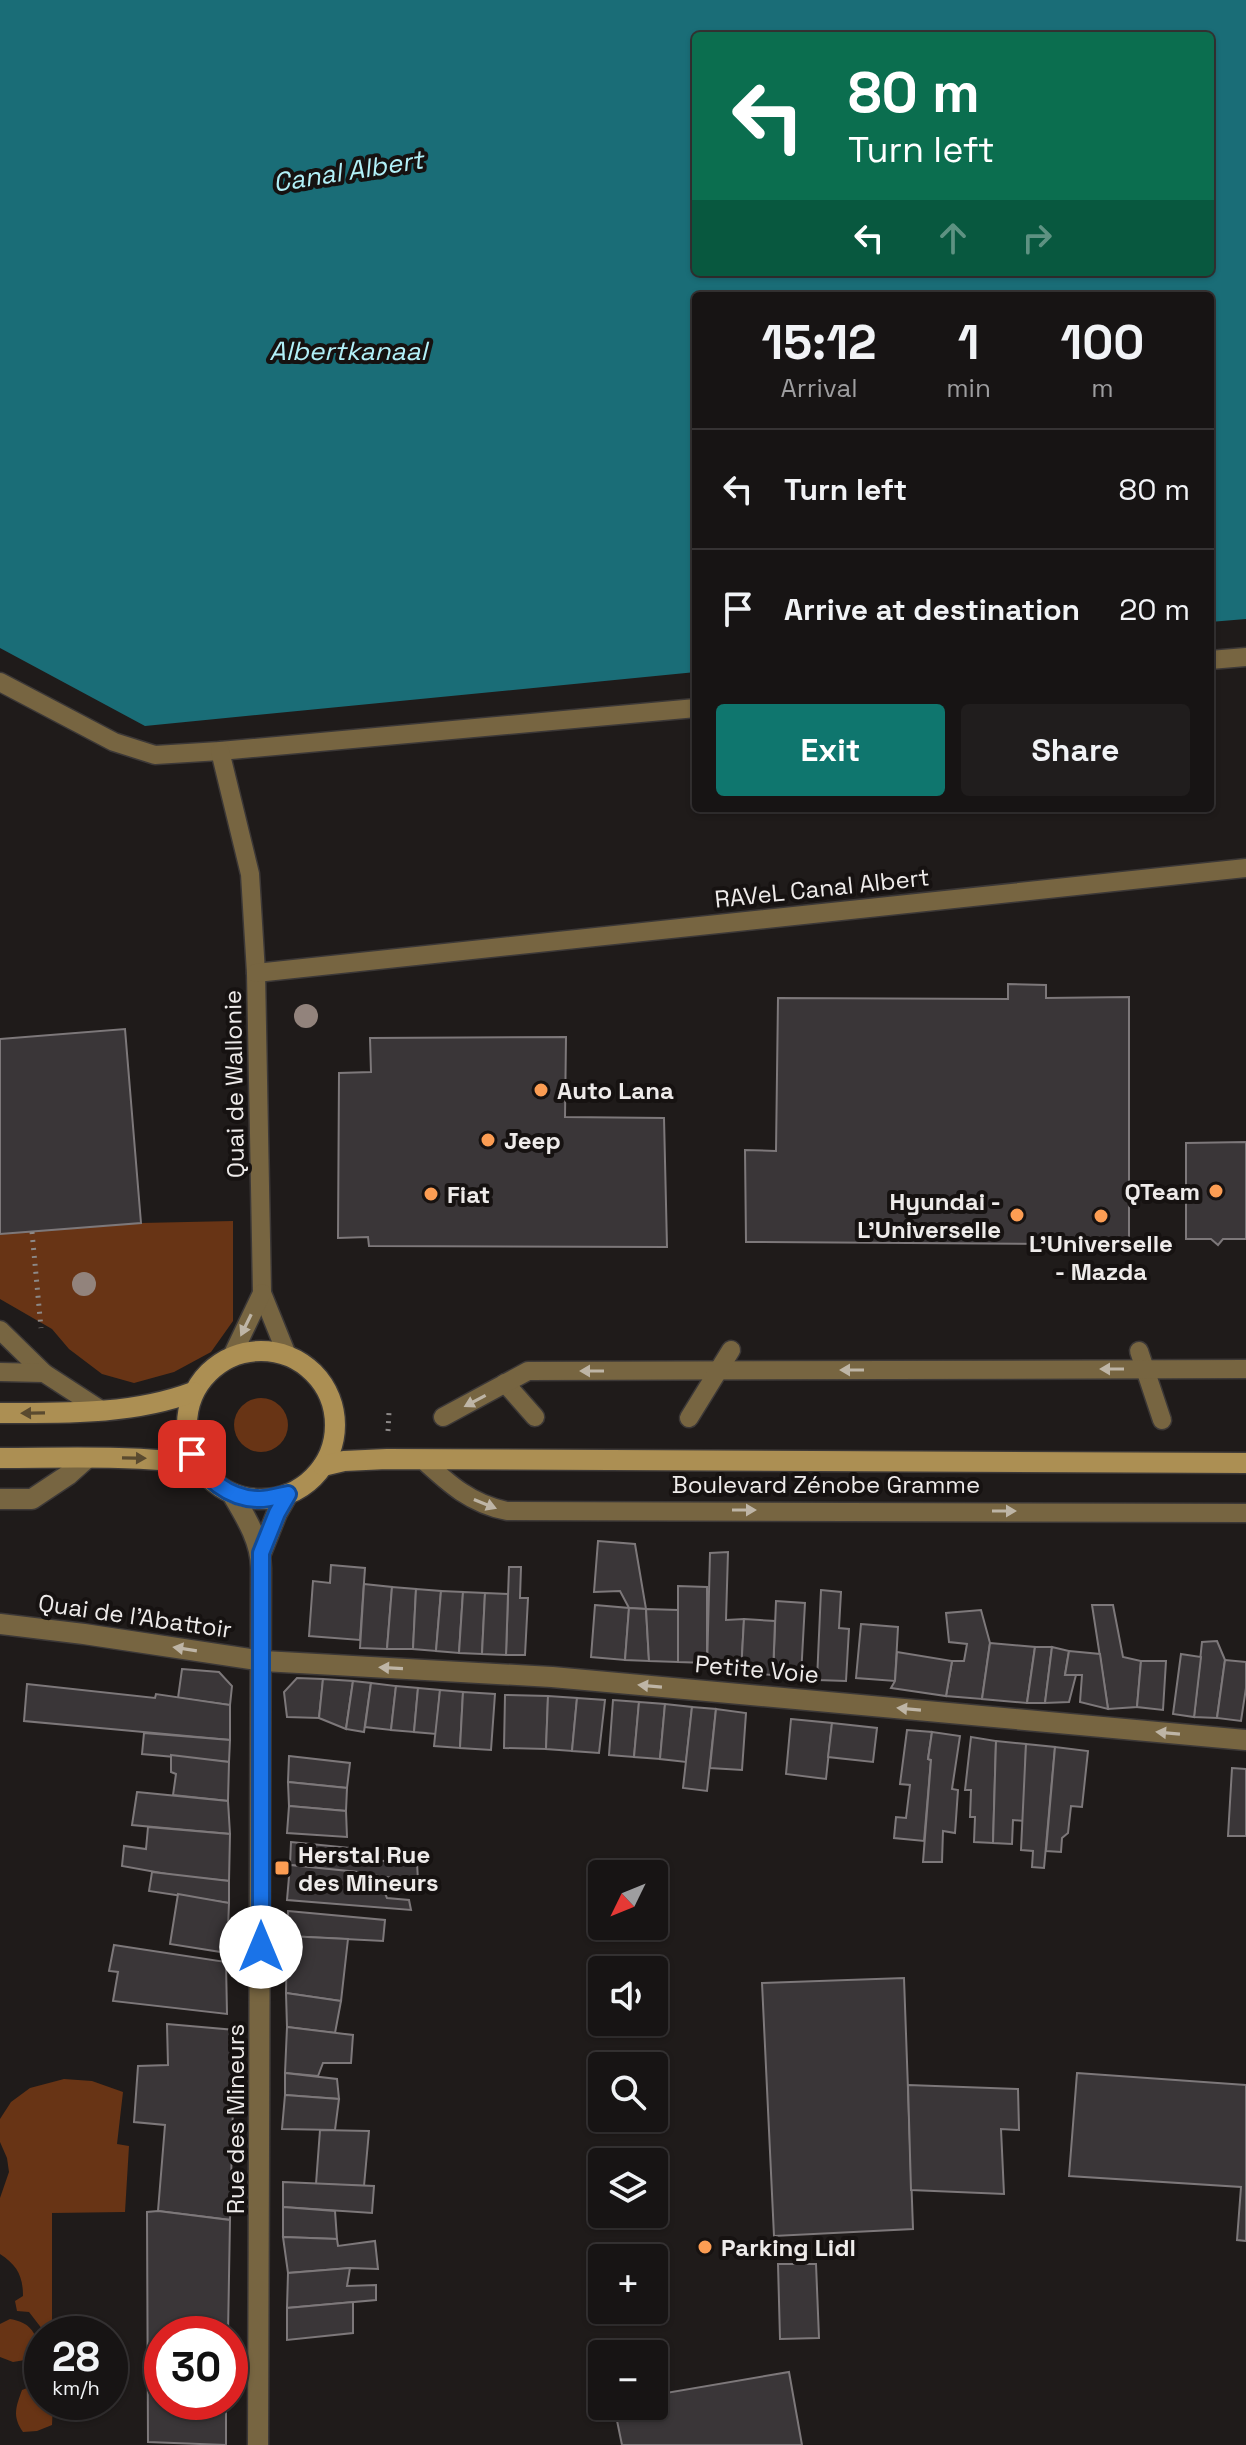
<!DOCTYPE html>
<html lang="en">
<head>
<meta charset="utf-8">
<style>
  body { margin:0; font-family:"Space Grotesk",sans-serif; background:#201d1d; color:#f1f3f6; height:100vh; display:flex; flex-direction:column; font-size:30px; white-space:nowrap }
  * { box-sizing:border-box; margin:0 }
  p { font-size:26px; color:#9e9ea0 }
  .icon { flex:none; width:44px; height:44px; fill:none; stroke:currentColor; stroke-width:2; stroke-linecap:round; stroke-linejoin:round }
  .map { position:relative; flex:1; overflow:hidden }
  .side { position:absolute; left:692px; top:292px; width:522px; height:520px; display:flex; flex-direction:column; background:#171414; border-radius:8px; box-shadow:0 2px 6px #0004,0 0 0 2px #363334 }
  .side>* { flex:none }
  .guide { position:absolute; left:692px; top:32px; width:522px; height:244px; border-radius:8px; box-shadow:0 2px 6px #0004,0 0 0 2px #363334; background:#0b6e4f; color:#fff; overflow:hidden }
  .needle { width:52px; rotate:227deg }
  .buttons { position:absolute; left:588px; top:1860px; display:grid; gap:16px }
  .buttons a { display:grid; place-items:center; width:80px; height:80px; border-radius:8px; background:#171414; box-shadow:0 2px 6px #0004,0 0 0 2px #363334; font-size:40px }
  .speed { position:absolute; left:24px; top:2316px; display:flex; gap:16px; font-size:40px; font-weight:700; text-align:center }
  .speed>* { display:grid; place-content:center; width:104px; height:104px; border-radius:50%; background:#171414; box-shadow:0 2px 6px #0004,0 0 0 2px #363334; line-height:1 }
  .speed small { font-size:20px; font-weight:400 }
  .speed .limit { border:12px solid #d22; background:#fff; color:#111 }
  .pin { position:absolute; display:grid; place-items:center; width:68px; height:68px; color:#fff; margin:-34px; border-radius:16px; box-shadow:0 4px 12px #0006 }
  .me { position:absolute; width:88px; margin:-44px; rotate:0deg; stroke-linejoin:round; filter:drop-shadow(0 0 6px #0008) }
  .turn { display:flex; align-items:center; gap:28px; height:168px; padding:0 24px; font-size:36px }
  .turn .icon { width:104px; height:104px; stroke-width:2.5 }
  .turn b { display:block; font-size:56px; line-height:68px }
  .lanes { display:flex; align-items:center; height:76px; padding:0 24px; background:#0003; justify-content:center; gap:40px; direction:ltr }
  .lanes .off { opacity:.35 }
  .eta { display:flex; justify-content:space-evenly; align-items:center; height:136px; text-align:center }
  .eta b { font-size:48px; font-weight:600; line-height:56px }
  .button { display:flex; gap:16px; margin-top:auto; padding:16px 24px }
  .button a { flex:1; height:92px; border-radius:8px; background:#0f766e; color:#fff; font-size:32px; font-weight:600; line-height:92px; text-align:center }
  .button a+a { background:#201d1d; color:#f1f3f6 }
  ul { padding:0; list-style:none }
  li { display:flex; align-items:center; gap:24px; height:120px; padding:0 24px; border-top:2px solid #363334 }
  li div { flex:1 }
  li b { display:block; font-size:30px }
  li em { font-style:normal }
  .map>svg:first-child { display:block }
</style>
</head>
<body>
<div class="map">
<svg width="1246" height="2445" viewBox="0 0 1246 2445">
  <rect width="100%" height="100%" fill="#1f1b1a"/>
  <g fill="#683415">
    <path d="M233,1221v100l-22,31 -37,20 -40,11 -32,-9 -33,-25 -17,-20 -52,-30v-65l141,-11z"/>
    <circle cx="261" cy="1425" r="27"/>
    <path d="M64,2079l28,2 31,11 -6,52 12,2 -4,66 -73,1v121h-6l-17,-22 -12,-1 -2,-10 8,-5c0,-20 -6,-31 -23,-42v-56l9,-26 -2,-14 -7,-16v-23l11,-17 19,-14z"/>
    <path d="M10,2319c16,3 22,8 28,23l-7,17 -18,3 -13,-5v-33z"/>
    <path d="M32,2386l10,3v13h11l-1,23 -15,6 -14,1c-11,-16 -7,-25 -1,-42z"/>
  </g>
  <path fill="#1a6d77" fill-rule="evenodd" d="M0,0h1246v619l-36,3v-326h-514v376l-551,54 -145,-78zM1210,36v236h-514v-236z"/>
  <g fill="#3a3638" stroke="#7d787a" stroke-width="2">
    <path d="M1008,984l38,1v13l83,-1v247l-26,7 -18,-1 -20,-6 -319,-2 -1,-92 31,1 2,-153 230,1z"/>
    <path d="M125,1029l16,194 -141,11v-195z"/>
    <path d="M566,1037l-1,80 99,1 3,129 -298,-1 -1,-9 -30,1 1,-165 32,-1 -1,-34z"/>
    <path d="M1246,1142v97h-23l-5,6 -7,-6h-25v-96z"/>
    <path d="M598,1541l37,3 11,65 -17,-1 -9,-17 -26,1z"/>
    <path d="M728,1552l-2,68 18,-1 -3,54 -34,-4 3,-116z"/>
    <path d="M331,1565l34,3 -5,72 -51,-4 4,-55 17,2z"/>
    <path d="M509,1567h12l-1,31h8l-3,57h-19z"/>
    <path d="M364,1584l28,3 -5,62 -27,-1z"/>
    <path d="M678,1586l29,1v76l-29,-1z"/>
    <path d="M392,1587l24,2 -3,60h-26z"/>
    <path d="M416,1589l25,2 -5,60 -23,-2z"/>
    <path d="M821,1590l20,2 -2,36 10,1 -3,52 -29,-1z"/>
    <path d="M441,1591l22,1 -4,61 -23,-2z"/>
    <path d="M463,1592l22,1 -3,61 -23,-1z"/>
    <path d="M485,1593l23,1 -2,61 -24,-1z"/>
    <path d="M776,1601l29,2 -4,73 -28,-1z"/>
    <path d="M595,1605l34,3 -4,52 -34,-3z"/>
    <path d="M1092,1605h21l10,52 18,4 -4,46 -29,2z"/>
    <path d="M629,1608l17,1 3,52 -24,-1z"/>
    <path d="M646,1609l32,1v52l-29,-1z"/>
    <path d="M981,1610l9,33 -8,56 -36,-3 6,-35h12l3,-17 -18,-2 -3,-29z"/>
    <path d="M744,1619l31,2 -2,54 -32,-2z"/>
    <path d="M861,1624l37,3 -3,54 -39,-3z"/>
    <path d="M1217,1641l8,19 -8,58 -23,-1 8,-75z"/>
    <path d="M990,1643l45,4 -8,56 -45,-4z"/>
    <path d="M1035,1647h17l-7,56h-18z"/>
    <path d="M1052,1647l17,4 -4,24h11l-7,27 -24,1z"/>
    <path d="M1069,1651l31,3 8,55 -28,-7 2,-27h-17z"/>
    <path d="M897,1652l55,9 -6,35 -55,-8 4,-7z"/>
    <path d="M1181,1654l20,3 -7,60 -21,-3z"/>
    <path d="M1225,1660l21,2v26l-5,33 -24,-3z"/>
    <path d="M1141,1661h25l-3,49 -26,-3z"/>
    <path d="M182,1669l37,3 13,14 -2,19 -52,-7z"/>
    <path d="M297,1678l26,1 -4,39 -32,-1 -3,-25z"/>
    <path d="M323,1679l30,2 -7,48 -27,-11z"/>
    <path d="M353,1681l18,2 -7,49 -18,-3z"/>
    <path d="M371,1683l25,3 -5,44 -26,-3z"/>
    <path d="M27,1684l128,14 1,-4 74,11v35l-206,-19z"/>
    <path d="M396,1686l22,2 -4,44 -23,-2z"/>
    <path d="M418,1688l22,2 -4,44 -22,-2z"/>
    <path d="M440,1690l23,2 -3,56 -26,-2z"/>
    <path d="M463,1692l32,2 -4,56 -31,-2z"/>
    <path d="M505,1695l43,1 -2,53 -42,-1z"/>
    <path d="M548,1696l29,2 -5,53 -26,-2z"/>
    <path d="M577,1698l28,2 -6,53 -27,-2z"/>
    <path d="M613,1700l26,2 -5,55 -25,-2z"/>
    <path d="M639,1702l26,2 -5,55 -26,-2z"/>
    <path d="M665,1704l27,3 -6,55 -26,-3z"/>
    <path d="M692,1707l24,2 -9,82 -24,-3z"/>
    <path d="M716,1709l30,4 -4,57 -32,-2z"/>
    <path d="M791,1719l41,4 -6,56 -40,-5z"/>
    <path d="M832,1723l45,5 -4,34 -45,-5z"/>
    <path d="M907,1730l25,2 -4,27 3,1 -7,81 -30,-3 2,-21 10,1 4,-33 -10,-1z"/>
    <path d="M932,1732l28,4 -8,53 6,1 -3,43 -12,-2 -1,31h-19l8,-102 -3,-1z"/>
    <path d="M144,1733l86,7 -1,22 -87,-8z"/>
    <path d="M971,1737l25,4 -3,102 -19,-1 1,-25h-5l1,-27h-6z"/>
    <path d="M996,1741l30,3 -2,77 -11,-1 -1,24 -19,-1z"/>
    <path d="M1026,1744l29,3 -11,121 -12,-1 1,-16 -12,-1z"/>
    <path d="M1055,1747l33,4 -6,56 -11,-1 -3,27 -6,5 -1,14 -15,-1z"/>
    <path d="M171,1755l58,7 -1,39 -55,-6 3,-21 -5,-2z"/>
    <path d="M289,1756l61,7 -3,25 -59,-6z"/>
    <path d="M1232,1768l14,1v67h-18z"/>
    <path d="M288,1782l59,6 -1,23 -57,-5z"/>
    <path d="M137,1792l91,9 2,33 -98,-9z"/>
    <path d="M289,1806l57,5 1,26 -60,-4z"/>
    <path d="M148,1827l82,7 -1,47 -51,-5 -56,-10 2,-20 22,3z"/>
    <path d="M291,1842l70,7 -4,11 60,2 1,19 -128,-16z"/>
    <path d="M290,1865l78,8 -2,20 18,-2 3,7 22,2 2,10 -124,-10z"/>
    <path d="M152,1872l77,9v22l-80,-12z"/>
    <path d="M178,1894l51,9 -2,50 -57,-9z"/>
    <path d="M288,1911l97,9 -2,21 -96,-5z"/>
    <path d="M287,1936l61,3 -7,62 -55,-8z"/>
    <path d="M114,1945l112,17 1,52 -114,-13 5,-29 -9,-1z"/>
    <path d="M904,1978l9,251 -139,7 -12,-253z"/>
    <path d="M286,1993l55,8 -6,32 -48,-6z"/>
    <path d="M167,2024l68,6 -5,190 -72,-9 7,-86 -31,-3 4,-56 30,-1z"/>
    <path d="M287,2027l66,8 -2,28h-28l-5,13 -33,-3z"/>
    <path d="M285,2073l52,6 2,20 -54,-4z"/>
    <path d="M1077,2073l169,12v156l-9,-1 4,-53 -172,-11z"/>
    <path d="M908,2085l110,4 1,41 -18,-1 3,65 -93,-4z"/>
    <path d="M285,2095l54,4 -4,31 -53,-1z"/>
    <path d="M320,2130l49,1 -5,55 -48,-2z"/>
    <path d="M283,2182l91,4 -2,27 -89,-6z"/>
    <path d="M283,2207l52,4 2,28 -54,-2z"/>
    <path d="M158,2211l72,9 -2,114h-66v68h64v43l-78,-3 -1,-230z"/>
    <path d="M283,2237l54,2 1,7 37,-5 3,28 -28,-1 -62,5z"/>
    <path d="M778,2264h38l3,74 -39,1z"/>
    <path d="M350,2268l-3,18 29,-1v15l-89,8 1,-35z"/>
    <path d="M353,2302v31l-66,7v-32z"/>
    <path d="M789,2372l13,73h-180l-8,-39h40v-11z"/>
  </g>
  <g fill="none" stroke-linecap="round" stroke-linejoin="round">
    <defs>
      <g id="lane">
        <path d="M1210,660l36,-3"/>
        <path d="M0,682l114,60 41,13 65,-4 476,-43"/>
        <path d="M220,751l30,123 6,99 6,320 25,62"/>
        <path d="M256,973l990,-105"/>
        <path d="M0,1330l44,43"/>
        <path d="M1139,1351l23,69"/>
        <path d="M231,1358l31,-65"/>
        <path d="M0,1372l44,1 57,37"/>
        <path d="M505,1383l30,34"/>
        <path d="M443,1417l85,-46 718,-2"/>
        <path d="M689,1418l42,-68"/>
        <path d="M422,1459c27,25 49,45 85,52l739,2"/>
      </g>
      <g id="street">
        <path d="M232,1494c13,22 29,47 29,74l-3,877"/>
        <path d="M0,1499h32l36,-24 19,-17"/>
        <path d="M261,1553l16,-40 11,-19"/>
        <path d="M0,1624l84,10 179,27 289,16 694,63"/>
      </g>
      <g id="secondary">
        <circle cx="261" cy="1425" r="74"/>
        <path d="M0,1413c64,0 132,2 193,-21"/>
        <path d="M0,1458c66,0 132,-3 197,6"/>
        <path d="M323,1466l21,-5 43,-2 859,4"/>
      </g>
    </defs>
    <use href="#lane" stroke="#3c3837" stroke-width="21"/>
    <use href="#street" stroke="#3c3837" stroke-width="23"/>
    <use href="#secondary" stroke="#3c3837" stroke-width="23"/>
    <g stroke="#8d8988" stroke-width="5" stroke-dasharray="2 6" stroke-linecap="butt">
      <path d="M32,1232l9,96"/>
      <path d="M388,1431l1,-19"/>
    </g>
    <use href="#lane" stroke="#776541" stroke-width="18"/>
    <use href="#street" stroke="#776541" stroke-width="20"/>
    <use href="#secondary" stroke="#ac8f53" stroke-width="20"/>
  </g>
  <g fill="#92837c">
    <circle cx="306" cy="1016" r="12"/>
    <circle cx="84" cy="1284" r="12"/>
  </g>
  <defs><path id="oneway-solid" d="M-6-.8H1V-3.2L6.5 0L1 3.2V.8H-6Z" transform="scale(2)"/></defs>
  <g fill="#beb5a6">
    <use href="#oneway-solid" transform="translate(246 1325) rotate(116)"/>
    <use href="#oneway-solid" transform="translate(1112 1369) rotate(-180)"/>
    <use href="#oneway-solid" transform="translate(852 1370) rotate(180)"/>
    <use href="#oneway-solid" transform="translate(592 1371) rotate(180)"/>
    <use href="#oneway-solid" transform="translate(475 1401) rotate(152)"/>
    <use href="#oneway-solid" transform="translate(485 1504) rotate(22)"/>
    <use href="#oneway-solid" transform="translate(744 1510)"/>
    <use href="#oneway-solid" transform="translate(1004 1511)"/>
    <use href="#oneway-solid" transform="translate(185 1649) rotate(-171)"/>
    <use href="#oneway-solid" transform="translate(391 1668) rotate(-177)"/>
    <use href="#oneway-solid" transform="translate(650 1686) rotate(-175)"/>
    <use href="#oneway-solid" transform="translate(909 1709) rotate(-175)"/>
    <use href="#oneway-solid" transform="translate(1168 1733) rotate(-175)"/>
  </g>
  <g fill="#5a4a2f">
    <use href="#oneway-solid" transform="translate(33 1413) rotate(179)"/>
    <use href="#oneway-solid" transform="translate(134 1458) rotate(1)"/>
  </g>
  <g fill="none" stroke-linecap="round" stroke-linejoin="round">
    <defs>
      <path id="route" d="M192,1454c13,24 36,44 65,45 10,1 21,-3 31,-5l-11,19 -16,40v394"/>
    </defs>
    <use href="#route" stroke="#114b97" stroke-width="20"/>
    <use href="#route" stroke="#1a73e8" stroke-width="14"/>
  </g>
  <g fill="#fc9d53" stroke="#161211" stroke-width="3">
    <circle cx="541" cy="1090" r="8"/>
    <circle cx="488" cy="1140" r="8"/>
    <circle cx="1216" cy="1191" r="8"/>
    <circle cx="431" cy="1194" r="8"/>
    <circle cx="1017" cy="1215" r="8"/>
    <circle cx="1101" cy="1216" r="8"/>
    <rect x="274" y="1860" width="16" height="16" rx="4"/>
    <circle cx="705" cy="2247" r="8"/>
  </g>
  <g text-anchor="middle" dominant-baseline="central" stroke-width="8" stroke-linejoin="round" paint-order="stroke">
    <g font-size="24" fill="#eeebea" stroke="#161211">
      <text transform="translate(822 888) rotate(-6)">RAVeL Canal Albert</text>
      <text transform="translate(234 1084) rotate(-91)">Quai de Wallonie</text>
      <text x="826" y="1484">Boulevard Zénobe Gramme</text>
      <text transform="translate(135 1616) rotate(8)">Quai de l'Abattoir</text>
      <text transform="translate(757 1669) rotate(5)">Petite Voie</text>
      <text transform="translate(235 2119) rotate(-90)">Rue des Mineurs</text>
    </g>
    <g font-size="24" font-weight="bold" fill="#eeebea" stroke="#161211" text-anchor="start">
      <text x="557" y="1090">Auto Lana</text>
      <text x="504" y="1140">Jeep</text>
      <text x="1200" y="1191" text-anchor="end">QTeam</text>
      <text x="447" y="1194">Fiat</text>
      <text x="1001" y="1201" text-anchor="end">Hyundai -<tspan x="1001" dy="28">L'Universelle</tspan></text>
      <text x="1101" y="1243" text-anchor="middle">L'Universelle<tspan x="1101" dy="28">- Mazda</tspan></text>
      <text x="298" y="1854">Herstal Rue<tspan x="298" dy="28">des Mineurs</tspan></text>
      <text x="721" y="2247">Parking Lidl</text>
    </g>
    <g font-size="26" font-style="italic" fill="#b2f0f8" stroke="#161211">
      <text transform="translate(348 171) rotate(-9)">Canal Albert</text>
      <text x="348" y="351">Albertkanaal</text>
    </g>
  </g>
</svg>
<div class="buttons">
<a><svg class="needle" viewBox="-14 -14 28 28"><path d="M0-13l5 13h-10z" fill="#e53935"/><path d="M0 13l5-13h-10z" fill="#9e9ea0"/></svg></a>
<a><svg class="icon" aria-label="sound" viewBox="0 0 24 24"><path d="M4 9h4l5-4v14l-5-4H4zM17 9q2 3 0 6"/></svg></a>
<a><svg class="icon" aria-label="search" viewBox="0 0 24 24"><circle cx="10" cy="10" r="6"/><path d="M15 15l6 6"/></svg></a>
<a><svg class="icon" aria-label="layers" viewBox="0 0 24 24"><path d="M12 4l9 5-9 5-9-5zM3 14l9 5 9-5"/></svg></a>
<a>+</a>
<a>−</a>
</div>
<div class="speed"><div>28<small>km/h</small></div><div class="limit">30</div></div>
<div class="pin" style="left:192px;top:1454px;background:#d93025"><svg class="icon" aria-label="arrive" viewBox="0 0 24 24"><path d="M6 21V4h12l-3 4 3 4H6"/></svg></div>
<svg class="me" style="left:261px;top:1947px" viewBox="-20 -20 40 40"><circle r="19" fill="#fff"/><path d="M0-13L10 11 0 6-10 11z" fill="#1a73e8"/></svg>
<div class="guide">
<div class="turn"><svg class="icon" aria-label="left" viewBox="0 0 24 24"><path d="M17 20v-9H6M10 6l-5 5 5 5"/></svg><div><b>80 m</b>Turn left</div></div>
<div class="lanes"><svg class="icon" aria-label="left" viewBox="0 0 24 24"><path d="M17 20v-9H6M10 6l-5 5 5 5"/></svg><svg class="icon off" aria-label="ahead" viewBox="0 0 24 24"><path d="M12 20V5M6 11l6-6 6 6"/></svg><svg class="icon off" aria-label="right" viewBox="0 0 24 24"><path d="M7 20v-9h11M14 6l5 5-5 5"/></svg></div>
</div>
<section class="side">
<div class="eta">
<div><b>15:12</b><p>Arrival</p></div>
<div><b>1</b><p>min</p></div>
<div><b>100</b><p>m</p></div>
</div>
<ul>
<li><svg class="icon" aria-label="left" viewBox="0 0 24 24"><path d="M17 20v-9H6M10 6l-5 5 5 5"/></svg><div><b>Turn left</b></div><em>80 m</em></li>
<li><svg class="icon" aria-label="arrive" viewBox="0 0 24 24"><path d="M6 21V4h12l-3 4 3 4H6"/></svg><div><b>Arrive at destination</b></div><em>20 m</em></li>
</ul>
<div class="button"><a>Exit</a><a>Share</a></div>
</section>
</div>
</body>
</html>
